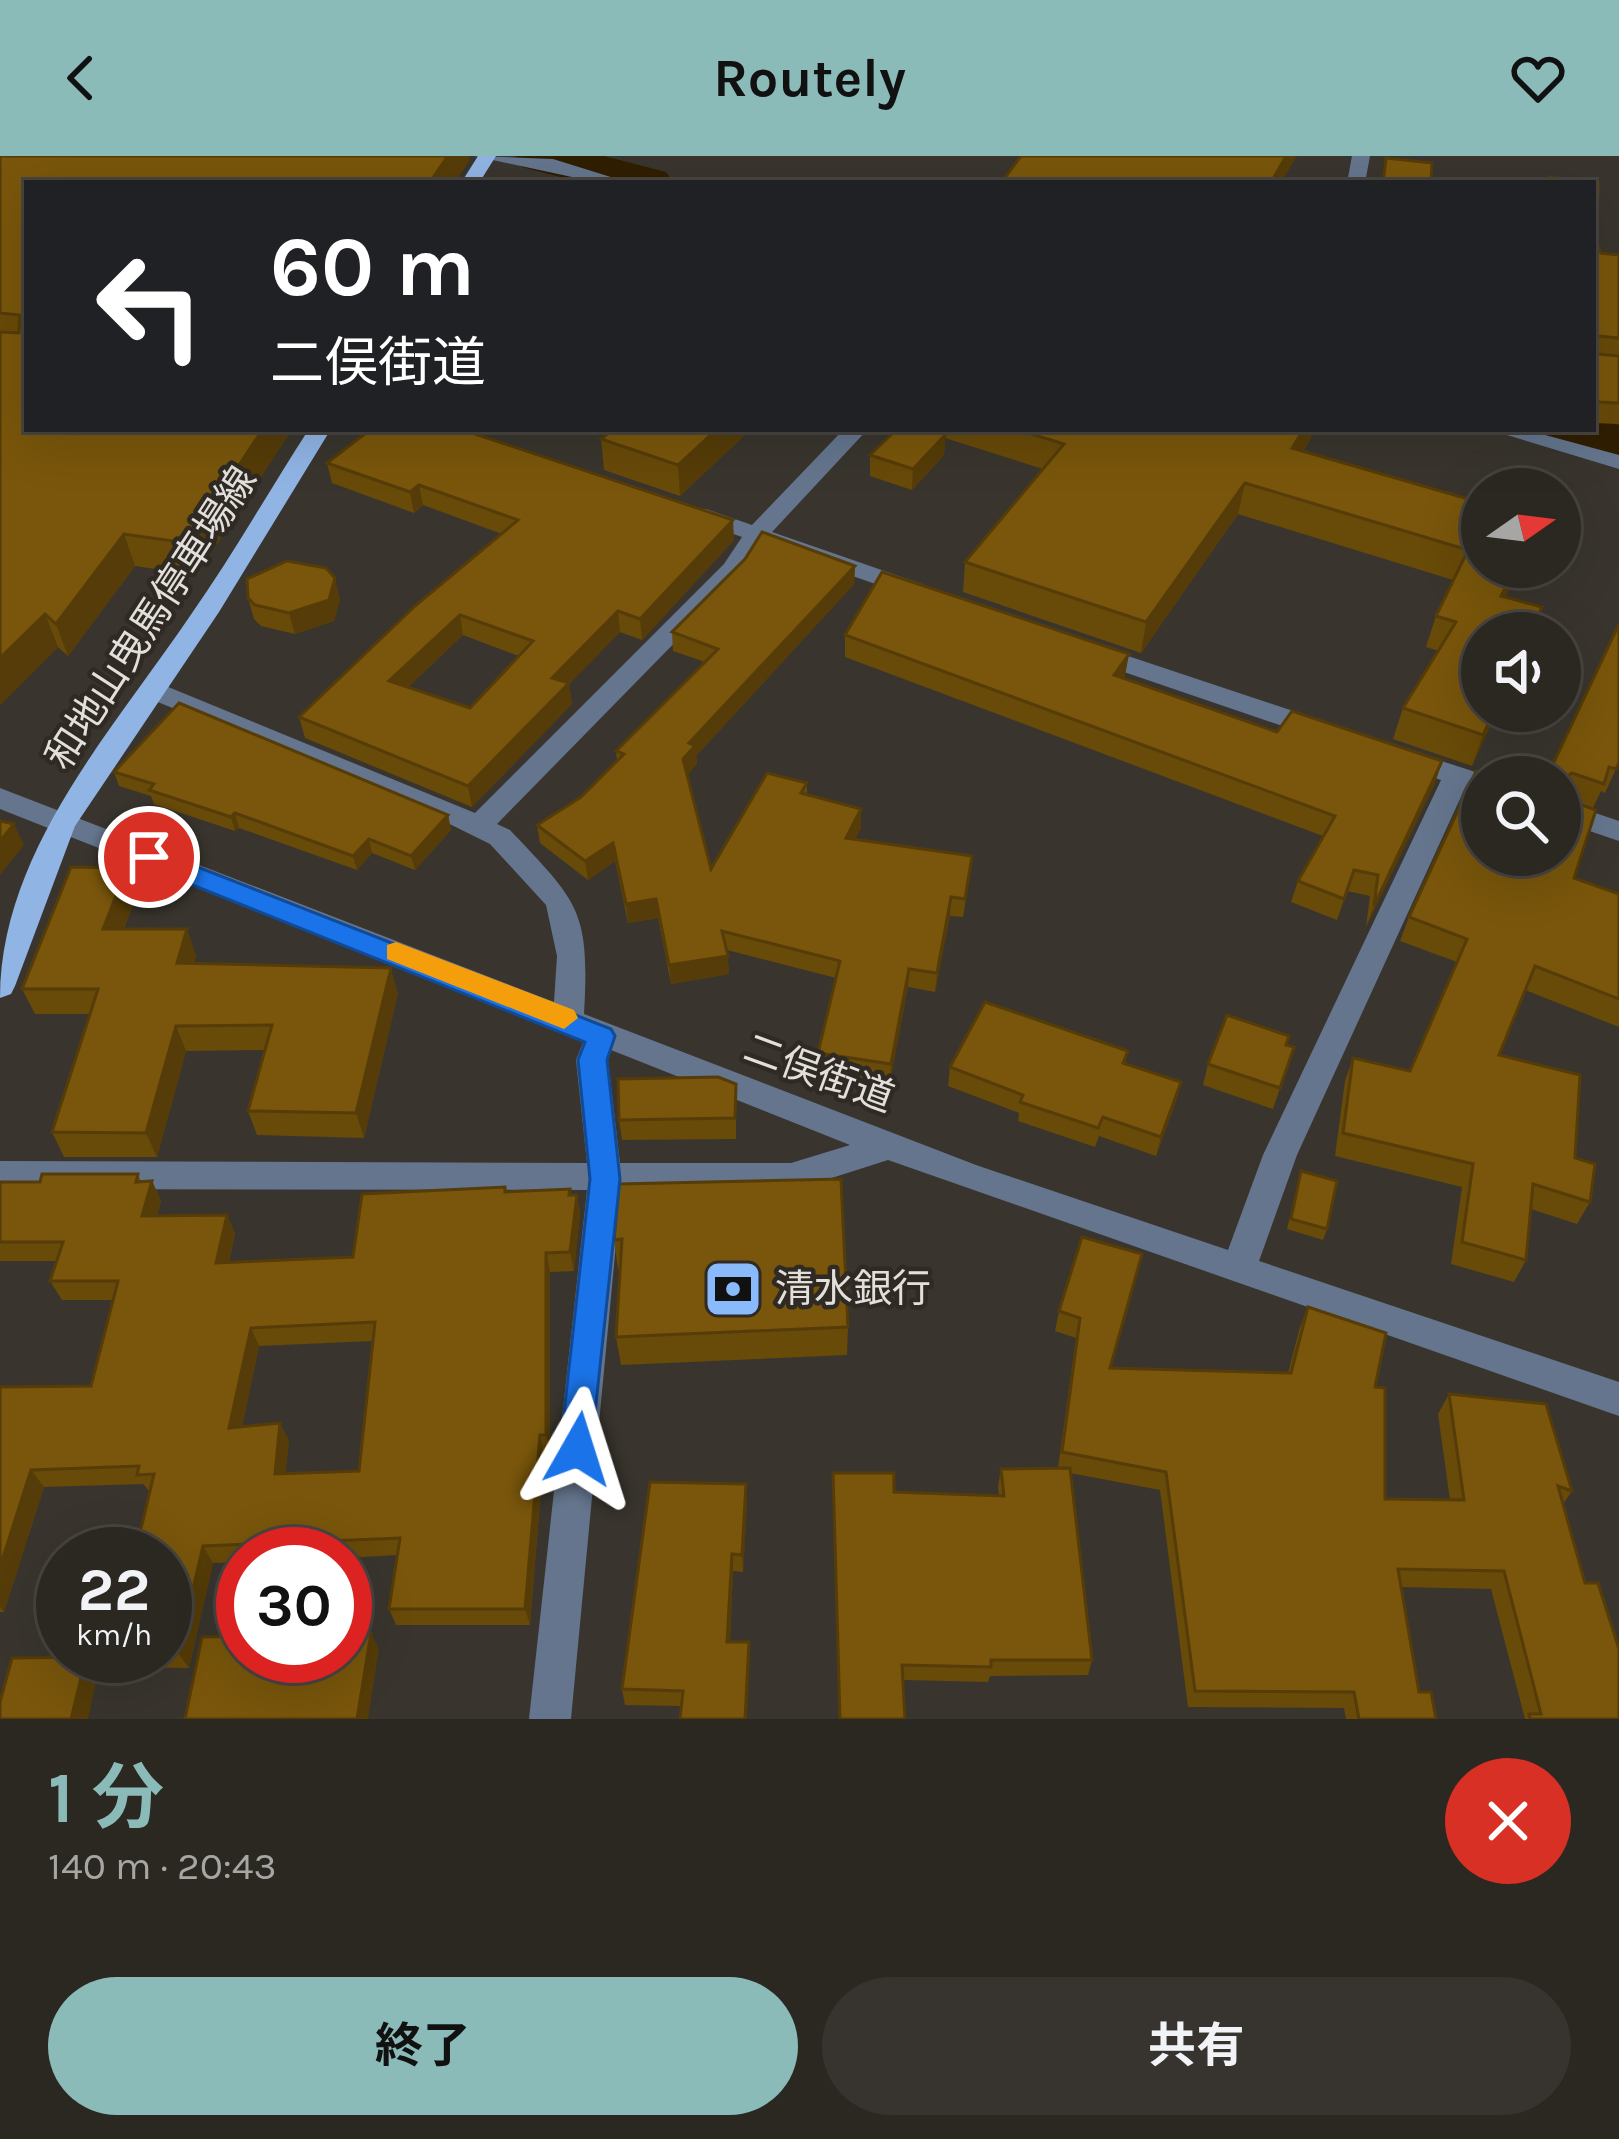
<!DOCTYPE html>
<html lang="ja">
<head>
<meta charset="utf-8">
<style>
  body { margin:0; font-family:Karla,"Noto Sans JP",sans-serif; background:#37342f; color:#f1f3f6; height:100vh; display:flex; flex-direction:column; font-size:45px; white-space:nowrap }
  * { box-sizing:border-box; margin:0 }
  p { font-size:39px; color:#a6a6a5 }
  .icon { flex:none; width:66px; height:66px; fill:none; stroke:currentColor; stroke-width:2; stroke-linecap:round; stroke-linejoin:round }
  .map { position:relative; height:1563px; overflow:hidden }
  .panel { display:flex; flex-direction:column; background:#2b2822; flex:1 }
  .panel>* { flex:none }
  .guide { position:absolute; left:24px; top:24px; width:1572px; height:252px; border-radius:0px; box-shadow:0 12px 48px #0002,0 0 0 3px #474440; background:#202124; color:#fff; overflow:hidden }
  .needle { width:78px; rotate:76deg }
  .buttons { position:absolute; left:1461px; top:312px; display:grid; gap:24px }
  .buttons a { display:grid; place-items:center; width:120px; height:120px; border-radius:50%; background:#2b2822; box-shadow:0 12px 48px #0002,0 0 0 3px #474440; font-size:60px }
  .speed { position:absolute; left:36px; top:1371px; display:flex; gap:24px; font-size:60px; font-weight:700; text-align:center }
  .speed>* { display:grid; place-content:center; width:156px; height:156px; border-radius:50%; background:#2b2822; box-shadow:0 12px 48px #0002,0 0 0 3px #474440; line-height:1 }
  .speed small { font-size:30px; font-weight:400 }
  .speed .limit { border:18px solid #d22; background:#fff; color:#111 }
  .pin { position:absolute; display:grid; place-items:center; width:102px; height:102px; color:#fff; margin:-51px; border:6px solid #fff; border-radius:50%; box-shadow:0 3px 12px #0007 }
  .me { position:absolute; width:132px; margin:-66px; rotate:6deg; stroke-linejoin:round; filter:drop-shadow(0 0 9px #0008) }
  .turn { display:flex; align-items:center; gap:42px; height:252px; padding:0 48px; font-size:54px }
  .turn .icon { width:156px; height:156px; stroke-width:2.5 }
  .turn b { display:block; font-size:84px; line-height:102px }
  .round { display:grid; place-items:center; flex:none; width:126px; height:126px; border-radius:63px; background:#37342f }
  .head { display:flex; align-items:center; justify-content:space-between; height:204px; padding:0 48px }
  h1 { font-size:72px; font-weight:700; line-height:90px; color:#8bbbb9 }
  .button { display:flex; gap:24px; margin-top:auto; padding:24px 48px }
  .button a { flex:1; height:138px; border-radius:72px; background:#8bbbb9; color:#111; font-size:48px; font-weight:700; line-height:138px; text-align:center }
  .button a+a { background:#37342f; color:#f1f3f6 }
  header { display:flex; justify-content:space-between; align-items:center; height:156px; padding:0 48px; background:#8bbbb9; color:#111; font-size:54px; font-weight:700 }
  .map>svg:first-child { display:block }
</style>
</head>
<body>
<header><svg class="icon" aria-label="back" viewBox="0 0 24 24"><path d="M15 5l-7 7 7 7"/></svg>Routely<svg class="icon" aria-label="heart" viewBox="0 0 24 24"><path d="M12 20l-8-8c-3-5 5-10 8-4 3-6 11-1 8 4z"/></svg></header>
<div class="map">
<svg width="1619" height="1563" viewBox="0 0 1619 1563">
  <rect width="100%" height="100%" fill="#39352e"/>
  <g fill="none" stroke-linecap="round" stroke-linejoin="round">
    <g fill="#301e00" fill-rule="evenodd">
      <path d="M515,0h89l62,16 8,11h-91l-61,-16z"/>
      <path d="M1593,262l26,7v40l-84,-22 -9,-14h67z"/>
    </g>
    <g fill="#64758d" fill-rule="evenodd">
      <path d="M474,0l79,3 77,24h-30z"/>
      <path d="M1352,0h18l-5,27h-18z"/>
      <path d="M844,273h24l-96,103 150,52v10h-18l-143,-50 -19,30 -245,250 13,6c69,73 80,80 74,184l392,151 252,85 35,-95 178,-375 -50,-16 -4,-7 14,-9 90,29h-9v16l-17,-5 -168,367 -38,106 360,121v34l-731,-256 -97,31h-170l-50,528h-42l58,-529 -587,-1v-28l587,2 -11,-103 8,-20 -584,-231v-21l554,214 3,-46 -11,-51 -56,-61 -81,-40 -266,-108 -4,-6 4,-6h18l314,129 249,-249 18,-27 -52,-18v-10h16l46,16zM611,894l239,95 -59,18h-171l-12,-103z"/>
      <path d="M1487,273h36l96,26v14z"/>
      <path d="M1089,487l243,81 3,6 -3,6h-20l-232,-79 -4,-6 4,-6z"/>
      <path d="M1560,645l59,20v20l-59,-20z"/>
    </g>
    <g fill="#90b4e4" fill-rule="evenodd">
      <path d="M478,0h18l-17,27h-18z"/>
      <path d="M309,273h22l-112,183 -144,214 -60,160 -4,8 -11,4c0,-145 112,-267 190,-382 42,-60 79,-125 119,-187z"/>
    </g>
  </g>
  <g fill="#684a09" fill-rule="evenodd">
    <path d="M0,0l469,5 -15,22h-427v246h265l-95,146 -62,-9 -67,90 -10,-9 -58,58z"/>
    <path d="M1549,21l50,6 -4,56 6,14 18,2v169l-26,-1v-240h-46z"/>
    <path d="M751,273l-71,67 -76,-26 -3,-31z"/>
    <path d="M897,273h419l-13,22 217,116 -15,30 -23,114h15l-25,55 -79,-27 10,-31 36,-57 -13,-4 10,-31 17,-36 -215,-66 -97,139 -178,-61 2,-30 78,-93 -98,-31 -1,17 -32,35 -42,-14v-21z"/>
    <path d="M327,307l407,77 -92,100 -22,-8 -51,52 3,20 -100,103 -167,-69 -6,-21 203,-183 -79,-29 -9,8 -82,-30zM463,479l56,21 -49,52 -62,-21z"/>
    <path d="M855,410l-1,18 -158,172 1,8 -10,11 24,94 96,-86v11l54,15v19l-6,11 115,35 -7,43 -13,-1 -15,76 -27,-5 -18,95 -72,-11v-18l18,-75 -109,-28 2,24 -58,10 -13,-66 -30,5 -13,-62 -27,19 -48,-37 -3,-18 44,-28 36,-37 -1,-9 89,-89 -32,-11 -1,-19z"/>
    <path d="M248,442l92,1 -6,22 -39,13 -34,-8 -7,-7z"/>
    <path d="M845,479l280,41 -1,2 153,54 165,29 -7,22 -69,144 4,-31 -23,-5 -10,29 -46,-18 7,-21 25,-45 -478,-179z"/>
    <path d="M1619,606l-14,31 -4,-2 -8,17 -26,-10 7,80 45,16v133l-94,-37 -26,65 76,103 15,44 -13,22 -46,-15 -5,51 -12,22 -63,-18 11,-77 -127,-31 10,-75 8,-23 57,13 47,-109 -57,-21 9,-24 151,-62 -13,-78z"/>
    <path d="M114,616l334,43 3,15 -36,40 -43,-17 -15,17 -118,-42 -4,3 -81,-27 -3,-8 -32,-10z"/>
    <path d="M127,712l10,25 -13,36 72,26 -2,9 204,29 -34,145 -107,-3 -9,-24 17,-61 -79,1 -29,106h-93l-12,-25 38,-118h-55l-13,-25z"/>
    <path d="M1286,889l8,2 -21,62 -70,-24 5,-21z"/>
    <path d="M1128,895l-3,13 56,18 -5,19 -20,55 -57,-20 -4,11 -77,-26 1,-8 -71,-27 2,-19z"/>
    <path d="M736,928v55l-114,1 -3,-20z"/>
    <path d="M1301,1015l26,58 -4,11 -36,-11z"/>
    <path d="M138,1018l3,8 11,-1 9,20 -4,15 70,-1 8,19 -6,28 124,-5 152,-70 1,5 64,-3 1,6h6l3,19 -6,57 -24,1v180l-6,1 -14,172h-134l-7,-16 8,-54 -52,3v-4h-102v8l-30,1 -24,105 -74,-1 -8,-11h58v-102l-15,-62 -7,-8 -99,3 -40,125h-4v-225l91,-1 22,-86h-51l-12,-19 7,-20h-57v-79h40zM373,1185l-14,130 -74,3 4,-34 -47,-13 17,-81z"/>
    <path d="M619,1028l229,143 -1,28 -226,10 -5,-28 4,-68h-2l-4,-29z"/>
    <path d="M1142,1098l-31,114 177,5 12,-46 8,-20 67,80 10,112 65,1 -12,-86 11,-20 123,97 -9,13 56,215h-94l-34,-130 -90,-2 18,105 17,27h-90l-2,-11 -156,-1 -28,-217 -90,-17 22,187 -4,15 -98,1 -2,6 -85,-2 2,39h-66l-6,-229 166,6 -1,-10 3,-17 57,-1 18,-130 -21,-7 4,-20z"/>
    <path d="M746,1328l1,18 -4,70 -10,-1 -3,71h19l1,16 -69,48 -56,-1 -3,-16z"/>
  </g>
  <g fill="#553c08">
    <path d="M448,0h21v5l-15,22h-25z"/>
    <path d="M1286,0h11l-16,27 -8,-4z"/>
    <path d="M263,273h29l-95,146 -10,-32z"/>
    <path d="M717,273h34l-71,67 -2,-31z"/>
    <path d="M1304,273h12l-30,49 6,-30z"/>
    <path d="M946,278l-2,21 -32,35 1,-21z"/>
    <path d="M1245,327l-7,31 -97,139 5,-31z"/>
    <path d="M419,329l4,20 -9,8 -4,-21z"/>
    <path d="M733,364l1,20 -92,100 -2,-21z"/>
    <path d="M124,378l11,32 -67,90 -12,-32z"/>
    <path d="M855,410l-1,18 -158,172 1,8 -12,14 -2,-19 6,-16z"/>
    <path d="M1516,411h4l-29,59 10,-30z"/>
    <path d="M335,422l5,21 -6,22 -39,13 -6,-21z"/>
    <path d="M618,455l2,21 -51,52 3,20 -100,103 -4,-21 84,-108z"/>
    <path d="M45,458l13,33 -58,58v-47z"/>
    <path d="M460,459l3,20 -69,66 -5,-20z"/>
    <path d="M1129,498l-4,22 -14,21 3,-22z"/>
    <path d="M1494,555h3l-25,55 11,-31z"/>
    <path d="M1442,605l-7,22 -69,144 8,-21z"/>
    <path d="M861,653v19l-16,29 1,-19z"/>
    <path d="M235,657l4,15 -4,3 -4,-14z"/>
    <path d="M448,659l3,15 -36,40 -4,-14z"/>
    <path d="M14,668l10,21 -24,30v-34z"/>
    <path d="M369,683l3,14 -15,17 -4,-14z"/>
    <path d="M613,687l2,18 -27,19 -3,-19z"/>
    <path d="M127,712l10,25 -23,62 -11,-26z"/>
    <path d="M951,741l-1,19 -15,76 2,-19z"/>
    <path d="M656,743l2,19 -30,5 -2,-19z"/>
    <path d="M187,773l9,26 -9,33 -10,-25z"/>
    <path d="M728,800l1,18 -58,10 -2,-19z"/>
    <path d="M391,812l7,25 -34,145 -8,-25z"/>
    <path d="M909,813l-1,18 -18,95 1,-18z"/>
    <path d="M176,870l10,25 -29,106 -11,-24z"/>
    <path d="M1181,926l-5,19 -20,55 5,-19z"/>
    <path d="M152,1025l9,20 -10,34 -9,-19z"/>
    <path d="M577,1039l3,19 -6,57 -4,-19z"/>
    <path d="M227,1059l8,19 -11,48 -8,-19z"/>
    <path d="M546,1097l4,19v180l-4,-17z"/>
    <path d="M251,1172l8,18 -21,100 -9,-18z"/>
    <path d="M280,1267l9,17 -5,52 -9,-18z"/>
    <path d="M540,1279l4,18 -14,172 -5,-16z"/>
    <path d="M31,1314l13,17 -40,125 -4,-5v-40z"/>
    <path d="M746,1328l1,18 -4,70 -1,-17z"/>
    <path d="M203,1390l10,17 -24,105 -11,-15z"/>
    <path d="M732,1398l1,17 -4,87 -2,-16z"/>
    <path d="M371,1477l8,16 -11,70h-11z"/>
    <path d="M749,1486l1,16 -3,61h-2z"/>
    <path d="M86,1501l12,16 -10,46h-17z"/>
  </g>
  <g fill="#79560b" stroke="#553c08" stroke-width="3" fill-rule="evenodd">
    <path d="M0,0h448l-19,27h-402v246h236l-76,114 -63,-9 -68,90 -11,-10 -45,44v-326l19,1 1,-18 -20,-2z"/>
    <path d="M1021,0h265l-13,23 19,4h-291z"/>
    <path d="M1386,2l46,5 -1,20h-48z"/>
    <path d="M1549,21l50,6 -4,56 6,14 18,2v83l-22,-2v18l22,2v47l-20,-1 -6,-12v-207h-44z"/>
    <path d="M371,273h89l273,91 -93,99 -22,-8 -66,67 17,5 -101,103 -169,-69 116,-111 103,-86 -99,-35 -9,7 -83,-29zM460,459l73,26 -63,67 -81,-27z"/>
    <path d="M613,273h104l-39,36 -77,-26z"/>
    <path d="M897,273h32l17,5 -33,35 -43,-14z"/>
    <path d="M1015,273h289l-12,19 190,55v64h34l-15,29 41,11 -12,26h-48v78h12l-11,24 -80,-27 53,-86 -20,-6 32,-66 -223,-67 -99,139 -181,-60 99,-118z"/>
    <path d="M762,376l93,34 -166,177 6,3 -12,13 28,110 56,-96 40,10 -6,10 60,16 -15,29 126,18 -7,43 -14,-2 -14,76 -28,-4 -18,95 -73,-11 22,-92 -118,-30 6,25 -59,9 -13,-66 -30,5 -13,-61 -28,18 -48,-36 44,-28 43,-43 -8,-3 102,-102 -46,-17 73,-73z"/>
    <path d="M287,405l39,7 9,10 -6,22 -40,13 -34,-8 -7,-7 -1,-19z"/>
    <path d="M882,416l247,82 -15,21 163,57 15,-21 150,50 -68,145 4,-31 -24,-5 -10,29 -46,-18 37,-65 -490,-181z"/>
    <path d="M1619,468v138l-3,7 -7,-2 -5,17 -32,-11 -6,4 1,23 29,10 -22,68 45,16v105l-84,-33 -36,89 81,20 -5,83 20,6 -5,38 -57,-18 -7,76 -64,-18 11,-78 -130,-31 10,-75 57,13 57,-132 -58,-22 67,-146 19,6h-13v78h78v-78h-13z"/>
    <path d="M179,547l269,112 -37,41 -42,-17 -16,17 -118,-43 -4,4 -82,-27 5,-6 -40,-12z"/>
    <path d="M0,665l14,3 -14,17z"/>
    <path d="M71,711l56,1 -24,61h84l-10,34 214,5 -35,145 -108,-2 24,-86 -96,1 -30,107 -94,-1 46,-143h-76z"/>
    <path d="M985,846l143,49 -5,12 58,19 -20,55 -58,-20 -5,11 -78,-26 3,-7 -73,-28z"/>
    <path d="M1227,859l62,21 -3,9 8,2 -14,41 -72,-24z"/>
    <path d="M718,921l18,7 -1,34 -116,2 -1,-41z"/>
    <path d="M1301,1015l36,10 -10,48 -36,-10z"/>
    <path d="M42,1018h96l-2,8 16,-1 -10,35 85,-1 -11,48 137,-6 9,-63 143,-7v5l65,-3 -1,6h8l-7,57 -24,1v182h-6l-15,174h-136l11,-71 -197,8 -25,107 -13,-1v-98h-30l19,-80 -17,1 2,-9 -108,4 -31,97v-180l91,-1 27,-105h-68l13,-39h-63v-60h40zM375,1166l-16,149 -84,3 5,-51 -51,5 22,-100z"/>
    <path d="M841,1023l7,148 -232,10 6,-98 -8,1 5,-56z"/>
    <path d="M1082,1081l60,17 -32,114 181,5 17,-66 78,26 -11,54 10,1v111l79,1 -15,-106 97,10 26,87 -14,-5 27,97h13l21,66v70h-89l-1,-5h12l-37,-143 -106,-2 21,123h12l5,27h-77l-5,-27 -159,-1 -29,-219 -104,-20 18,-134 -21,-7z"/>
    <path d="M1070,1312l22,192h-101v7l-89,-2 3,54h-65l-7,-246h61v19l110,4 -3,-27z"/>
    <path d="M650,1326l96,2 -4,71 -10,-1 -5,88h22l-4,77h-65l3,-28 -61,-2z"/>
    <path d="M345,1477h26l-14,86h-172l17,-82 41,-1v20h102z"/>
    <path d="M86,1501l-15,62h-71v-17l12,-44z"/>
  </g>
  <path fill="#1a73e8" stroke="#114b97" stroke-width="3" d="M149,692l462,181 4,7 -8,24 13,119 -30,281 -12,5 -13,-5 -5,-11 30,-270 -12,-119 7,-18 -445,-178v-14z"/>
  <path fill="#f59e0b" d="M396,786l178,68 4,8 -14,11 -177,-70v-14z"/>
  <defs>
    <symbol id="bank-square" viewBox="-11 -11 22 22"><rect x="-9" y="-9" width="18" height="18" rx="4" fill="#89bafc" stroke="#2f2b24"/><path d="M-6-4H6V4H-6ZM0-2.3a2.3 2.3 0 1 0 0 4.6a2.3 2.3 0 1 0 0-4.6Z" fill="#111"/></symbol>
  </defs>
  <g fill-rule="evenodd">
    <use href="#bank-square" x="700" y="1100" width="66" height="66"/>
  </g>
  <g text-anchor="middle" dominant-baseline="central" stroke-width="9" stroke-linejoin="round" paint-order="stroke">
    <g font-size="39" fill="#e3e0dc" stroke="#2f2b24">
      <text transform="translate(151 462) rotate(-57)">和地山曳馬停車場線</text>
      <text transform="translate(819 917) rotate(20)">二俣街道</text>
    </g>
    <g font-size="39" fill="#e3e0dc" stroke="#2f2b24" text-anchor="start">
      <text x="775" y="1133">清水銀行</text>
    </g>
  </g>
</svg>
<div class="buttons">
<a><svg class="needle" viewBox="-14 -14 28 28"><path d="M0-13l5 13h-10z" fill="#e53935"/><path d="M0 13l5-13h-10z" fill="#a6a6a5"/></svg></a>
<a><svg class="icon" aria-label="sound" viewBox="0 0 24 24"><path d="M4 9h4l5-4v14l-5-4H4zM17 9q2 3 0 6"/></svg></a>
<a><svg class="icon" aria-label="search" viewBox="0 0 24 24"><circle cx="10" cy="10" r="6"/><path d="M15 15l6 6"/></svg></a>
</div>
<div class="speed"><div>22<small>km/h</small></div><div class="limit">30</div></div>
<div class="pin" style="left:149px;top:701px;background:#d93025"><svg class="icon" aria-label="arrive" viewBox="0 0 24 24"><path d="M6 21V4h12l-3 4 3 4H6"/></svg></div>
<svg class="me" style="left:578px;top:1293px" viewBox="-20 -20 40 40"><path d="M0-17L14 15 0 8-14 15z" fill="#1a73e8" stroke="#fff" stroke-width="4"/></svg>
<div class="guide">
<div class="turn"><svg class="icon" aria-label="left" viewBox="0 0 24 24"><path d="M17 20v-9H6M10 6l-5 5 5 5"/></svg><div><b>60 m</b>二俣街道</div></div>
</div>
</div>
<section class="panel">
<div class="head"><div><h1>1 分</h1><p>140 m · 20:43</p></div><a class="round" style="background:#d93025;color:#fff"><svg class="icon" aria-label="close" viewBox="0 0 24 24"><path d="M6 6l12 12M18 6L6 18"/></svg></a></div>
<div class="button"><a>終了</a><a>共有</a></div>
</section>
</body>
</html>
